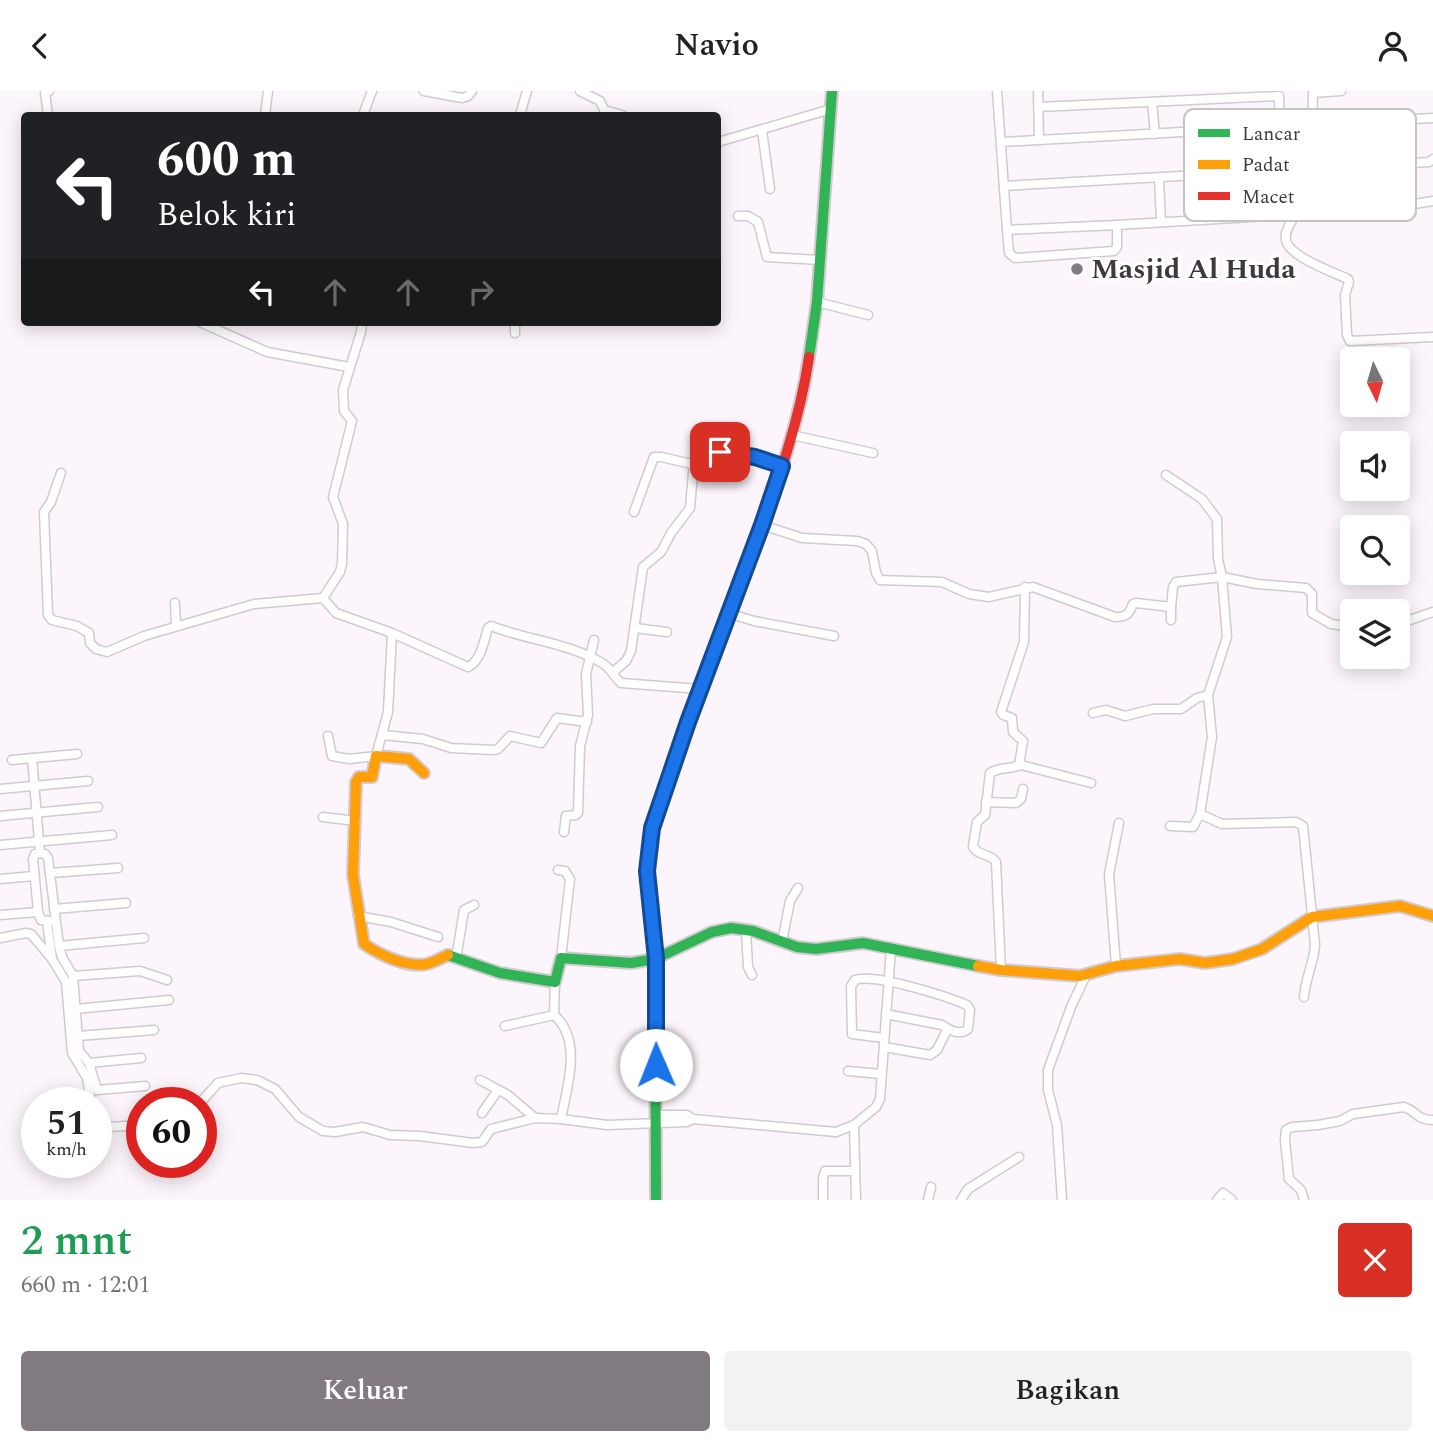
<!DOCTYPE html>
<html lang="id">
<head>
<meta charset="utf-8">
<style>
  body { margin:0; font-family:Spectral,serif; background:#f2f2f2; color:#222; height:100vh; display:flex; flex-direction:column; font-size:26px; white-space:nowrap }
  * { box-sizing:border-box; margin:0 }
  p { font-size:23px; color:#767676 }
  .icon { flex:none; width:38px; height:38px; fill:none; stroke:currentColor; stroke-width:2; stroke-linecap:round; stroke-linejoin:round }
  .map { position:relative; height:1109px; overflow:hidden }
  .sheet { display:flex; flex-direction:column; background:#fff; flex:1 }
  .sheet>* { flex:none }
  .top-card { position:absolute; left:21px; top:21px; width:700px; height:214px; border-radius:7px; box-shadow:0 4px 18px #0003; background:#202124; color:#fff; overflow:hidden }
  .needle { width:46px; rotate:175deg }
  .controls { position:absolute; left:1340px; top:256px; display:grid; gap:14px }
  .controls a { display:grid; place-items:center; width:70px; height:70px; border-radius:7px; background:#fff; box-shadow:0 4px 18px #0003; font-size:35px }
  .speed { position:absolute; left:21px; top:996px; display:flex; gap:14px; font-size:35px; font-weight:700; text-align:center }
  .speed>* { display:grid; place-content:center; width:91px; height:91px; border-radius:50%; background:#fff; box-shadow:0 4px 18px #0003; line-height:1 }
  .speed small { font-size:18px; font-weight:400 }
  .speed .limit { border:10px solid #d22; background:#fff; color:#111 }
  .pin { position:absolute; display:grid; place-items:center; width:60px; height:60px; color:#fff; margin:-30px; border-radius:14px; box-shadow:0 4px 10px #0006 }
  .me { position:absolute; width:77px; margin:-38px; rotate:359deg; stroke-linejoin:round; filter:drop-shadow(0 0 5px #0008) }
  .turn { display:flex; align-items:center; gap:24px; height:147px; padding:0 21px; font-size:32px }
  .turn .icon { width:91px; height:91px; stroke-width:2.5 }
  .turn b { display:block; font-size:49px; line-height:60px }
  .lanes { display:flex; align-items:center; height:66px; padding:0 21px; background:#0003; justify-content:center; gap:35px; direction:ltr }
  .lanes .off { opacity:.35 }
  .round { display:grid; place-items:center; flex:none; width:74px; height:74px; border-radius:7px; background:#f2f2f2 }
  .summary { display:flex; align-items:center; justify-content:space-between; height:119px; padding:0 21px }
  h1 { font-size:42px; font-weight:600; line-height:52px; color:#1e9e55 }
  .action { display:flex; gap:14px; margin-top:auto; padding:14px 21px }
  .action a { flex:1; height:80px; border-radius:7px; background:#827a81; color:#fff; font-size:28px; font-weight:600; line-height:80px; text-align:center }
  .action a+a { background:#f2f2f2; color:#222 }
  header { display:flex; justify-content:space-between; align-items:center; height:91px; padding:0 21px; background:#fff; font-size:32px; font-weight:600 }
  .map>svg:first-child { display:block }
</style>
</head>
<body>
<header><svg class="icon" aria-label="back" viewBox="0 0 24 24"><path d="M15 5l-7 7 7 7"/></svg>Navio<svg class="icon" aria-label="person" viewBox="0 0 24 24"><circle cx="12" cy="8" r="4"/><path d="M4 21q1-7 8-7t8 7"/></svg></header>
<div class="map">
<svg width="1433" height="1109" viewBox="0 0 1433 1109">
  <rect width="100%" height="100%" fill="#fcf5fb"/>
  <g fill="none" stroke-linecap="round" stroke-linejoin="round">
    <defs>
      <g id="street">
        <path d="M424,0l38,7 6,-2 4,-5"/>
        <path d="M580,0l20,10 4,9 18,5"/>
        <path d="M997,0l10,139 2,23 6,5 99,-7 3,-4v-22l267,-16 49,-8"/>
        <path d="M1038,0l1,49"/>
        <path d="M1152,11l3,32"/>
        <path d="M1039,16l240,-11 1,31"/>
        <path d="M48,24l-3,-22 4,-2"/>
        <path d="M265,24l3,-24"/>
        <path d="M363,24l9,-24"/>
        <path d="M520,24l7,-24"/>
        <path d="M1312,33l1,-31 28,-2"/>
        <path d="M1296,35l5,87"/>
        <path d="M762,39l8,59"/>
        <path d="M1241,39l2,43"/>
        <path d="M718,51l113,-33"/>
        <path d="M1002,51l431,-24"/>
        <path d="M1159,88l2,42"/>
        <path d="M1004,95l425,-24 4,-3"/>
        <path d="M1296,123c-4,7 -12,16 -10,26 3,17 47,32 62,39l1,3 -4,13 2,40 3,6 83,-4"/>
        <path d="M738,125h10l10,6 9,35 53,3"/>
        <path d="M1007,139l110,-5"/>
        <path d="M817,211l51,13"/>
        <path d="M200,231l67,30 82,15"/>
        <path d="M515,242v-11"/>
        <path d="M792,344l81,18"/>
        <path d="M61,382l-10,29 -7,10 4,103 4,5 25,6 12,7 1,10 6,6 11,3 37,-16 110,-32 69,-6 13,15 56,20 76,34c13,-6 16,-26 20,-39l3,-2c36,14 78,17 111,37 9,5 12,14 19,20l79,6"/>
        <path d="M1166,384l36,24 15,20 1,40 4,18 5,60 -19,58 4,42 -12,77 22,10 74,-2 7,4 12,119c-1,18 -10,34 -11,52"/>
        <path d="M634,421l20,-55h7l31,7"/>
        <path d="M762,434l40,13 55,3 9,3 6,7 4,22 4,7 62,2 27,12 20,3 44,-10 82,30c12,0 14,-3 18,-13l3,-1 35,4v13"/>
        <path d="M323,507l17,-26 2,-8 1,-40 -10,-27 19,-76 -8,-10 -1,-21 18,-58 1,-10"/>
        <path d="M175,512l1,23"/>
        <path d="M1171,516l2,-20 3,-5 46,-5 35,7 49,4 6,6v19l19,11 22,3"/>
        <path d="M728,522l26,8 80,15"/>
        <path d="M1398,533l35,-12"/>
        <path d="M635,537l32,4"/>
        <path d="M613,581l13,-11 5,-10 12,-84 18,-15 10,-19 19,-25 4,-47c26,-17 60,-4 88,5"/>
        <path d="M1093,622l13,-3 19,6 28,-7h28l16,-11 11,-3"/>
        <path d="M382,644l41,4 28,9 42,2 5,-1 12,-13 31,7 16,-25 30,4"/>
        <path d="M328,645l4,20 17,3 27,-3 12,-44 4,-79"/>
        <path d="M32,667l8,95 5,1 3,4 11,88 3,11 11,19 6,75 10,12 8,27 48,-4"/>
        <path d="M12,669l65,-6"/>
        <path d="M1019,674l4,-24 -10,-9 -1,-14 -9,-3 -2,-3 23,-70 1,-55"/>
        <path d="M0,698l88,-8"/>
        <path d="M986,711l30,1 5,-4 2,-10"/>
        <path d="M0,725l98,-9"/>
        <path d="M323,726l33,4"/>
        <path d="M1170,735l23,1 7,-13"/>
        <path d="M564,741l2,-16 10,-1 2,-2 2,-67 8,-31 -2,-41 8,-34"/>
        <path d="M0,754l112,-10"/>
        <path d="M40,762l-5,1 -2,5 5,53 3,8 9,1"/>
        <path d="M558,779l7,1 5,8 -9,79"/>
        <path d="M50,782l68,-5"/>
        <path d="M0,788l34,-3"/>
        <path d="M54,818l72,-6"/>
        <path d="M0,824l38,-3"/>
        <path d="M358,825l33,6 47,15"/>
        <path d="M47,831l5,37 14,23 6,71 15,25 4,25"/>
        <path d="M746,839l2,37 4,8"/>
        <path d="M0,847l26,-5 5,1 21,25"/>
        <path d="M782,851l8,-41 8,-13"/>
        <path d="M59,855l85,-8"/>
        <path d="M456,868l8,-49 10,-5"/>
        <path d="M1116,875l-7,-92 10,-51"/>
        <path d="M1001,879l-5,-108c-5,-9 -20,-6 -23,-16l4,-24 8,-7 5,-42c8,-6 22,-4 31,-8l70,18"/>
        <path d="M73,885l67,-5 27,9"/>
        <path d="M76,918l93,-9"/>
        <path d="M554,924c29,25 13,72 7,104"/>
        <path d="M505,935l49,-11 1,-33"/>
        <path d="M78,945l76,-6"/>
        <path d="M884,947l-32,-4 -1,-48 4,-6c19,-7 91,16 112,25l3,5 -2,19c-8,7 -19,1 -26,-4l-56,-11"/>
        <path d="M884,956l46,8 7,-5 10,-20"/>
        <path d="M89,972l52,-5"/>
        <path d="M848,980l33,3"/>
        <path d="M480,989l28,15 27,23"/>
        <path d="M200,1012l18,-20 23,-5 16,2 18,9 24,28 24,14 12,1 28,-5 27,8 30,1 53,7 9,-1 9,-13 44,-11 26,1 46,6 80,-3 6,-3"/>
        <path d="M482,1022l16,-23"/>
        <path d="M656,1024h31l6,4 143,13 18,-7 22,-18 4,-8 11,-150"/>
        <path d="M96,1028l13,8 33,-2"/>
        <path d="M854,1034l2,75"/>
        <path d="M823,1109v-22l2,-7h29"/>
        <path d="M928,1109l3,-13"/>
        <path d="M961,1109l7,-11 51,-32"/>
        <path d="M1062,1109l-5,-75 -9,-35v-20l23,-63 15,-32"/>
        <path d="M1217,1109l6,-7 9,7"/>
        <path d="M1304,1109l-3,-10 -12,-11 -4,-39 1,-10 6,-3 26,-2 22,-4 13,-7 51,-7c13,4 12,13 29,13"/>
      </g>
      <g id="fast">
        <path d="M809,266l8,-55 15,-211"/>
        <path d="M448,864l52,18 55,9 6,-24 70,5 24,-4 57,-27 19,-4 22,3 44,16 19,2 47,-6 115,23"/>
        <path d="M656,1109l-1,-241 -8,-88 5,-43 32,-94"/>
      </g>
      <g id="slow">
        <path d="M424,682l-15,-14 -33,-3 -4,21h-13l-3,5 -3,93 11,69c16,11 43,24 63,20 7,-2 14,-6 21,-9"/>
        <path d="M978,875l23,4 79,6 36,-10 64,-7 25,4 28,-4 29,-10 50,-32 88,-11 33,10"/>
      </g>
      <path id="jam" d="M684,643c22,-58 44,-117 66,-176 24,-66 49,-132 59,-201"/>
    </defs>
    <use href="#street" stroke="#d1cad0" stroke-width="11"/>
    <use href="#fast" stroke="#d1cad0" stroke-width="14"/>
    <use href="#slow" stroke="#d1cad0" stroke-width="14"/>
    <use href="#jam" stroke="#d1cad0" stroke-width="14"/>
    <use href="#street" stroke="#fffefe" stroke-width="8"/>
    <use href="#fast" stroke="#30b455" stroke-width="10"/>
    <use href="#slow" stroke="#ff9f0a" stroke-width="10"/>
    <use href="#jam" stroke="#e5322d" stroke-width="10"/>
  </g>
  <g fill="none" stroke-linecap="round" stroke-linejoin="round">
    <defs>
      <path id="route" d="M656,974v-106l-9,-88 5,-43 36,-106 74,-197 20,-59 -27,-9 -35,-5"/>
    </defs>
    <use href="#route" stroke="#114b97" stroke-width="18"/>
    <use href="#route" stroke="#1a73e8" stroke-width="12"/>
  </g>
  <circle fill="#827a81" stroke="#fff" stroke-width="2.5" cx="1077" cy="178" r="7"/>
  <g text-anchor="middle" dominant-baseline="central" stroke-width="6" stroke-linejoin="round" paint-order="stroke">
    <g font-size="28" font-weight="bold" fill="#40383f" stroke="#fff" text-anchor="start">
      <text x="1091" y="178">Masjid Al Huda</text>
    </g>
  </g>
  <rect x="1184" y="18" width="232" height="112" rx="10" fill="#fff" stroke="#c6c3c5" stroke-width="2"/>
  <rect x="1198" y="38" width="32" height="8" fill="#30b455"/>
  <rect x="1198" y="69" width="32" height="9" fill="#ff9f0a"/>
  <rect x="1198" y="101" width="32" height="8" fill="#e5322d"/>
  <g font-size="19" fill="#40383f">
    <text x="1242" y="49">Lancar</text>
    <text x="1242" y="80">Padat</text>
    <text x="1242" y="112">Macet</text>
  </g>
</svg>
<div class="controls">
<a><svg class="needle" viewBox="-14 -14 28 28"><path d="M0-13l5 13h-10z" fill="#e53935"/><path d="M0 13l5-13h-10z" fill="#767676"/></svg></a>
<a><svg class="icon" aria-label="sound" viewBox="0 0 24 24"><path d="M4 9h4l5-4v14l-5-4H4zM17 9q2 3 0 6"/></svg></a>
<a><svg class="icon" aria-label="search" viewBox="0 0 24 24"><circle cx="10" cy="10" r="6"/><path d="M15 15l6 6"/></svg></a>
<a><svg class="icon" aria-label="layers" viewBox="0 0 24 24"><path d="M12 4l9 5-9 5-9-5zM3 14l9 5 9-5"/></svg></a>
</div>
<div class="speed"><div>51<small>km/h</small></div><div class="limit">60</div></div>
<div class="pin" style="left:720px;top:361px;background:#d93025"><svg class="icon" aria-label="arrive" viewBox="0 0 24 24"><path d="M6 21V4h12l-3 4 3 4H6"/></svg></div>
<svg class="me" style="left:656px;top:974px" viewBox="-20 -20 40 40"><circle r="19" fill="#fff"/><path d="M0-13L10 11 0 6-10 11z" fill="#1a73e8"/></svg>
<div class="top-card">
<div class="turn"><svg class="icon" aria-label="left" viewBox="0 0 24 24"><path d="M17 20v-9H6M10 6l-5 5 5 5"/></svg><div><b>600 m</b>Belok kiri</div></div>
<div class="lanes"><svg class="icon" aria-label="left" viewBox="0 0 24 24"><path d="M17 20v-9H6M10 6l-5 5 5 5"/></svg><svg class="icon off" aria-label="ahead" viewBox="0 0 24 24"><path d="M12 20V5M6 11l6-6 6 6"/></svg><svg class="icon off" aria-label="ahead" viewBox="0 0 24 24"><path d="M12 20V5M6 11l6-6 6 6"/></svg><svg class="icon off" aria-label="right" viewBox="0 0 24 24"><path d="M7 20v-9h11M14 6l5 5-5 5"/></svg></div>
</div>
</div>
<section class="sheet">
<div class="summary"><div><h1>2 mnt</h1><p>660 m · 12:01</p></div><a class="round" style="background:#d93025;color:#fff"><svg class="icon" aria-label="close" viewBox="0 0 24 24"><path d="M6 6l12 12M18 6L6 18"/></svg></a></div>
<div class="action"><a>Keluar</a><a>Bagikan</a></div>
</section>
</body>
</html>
